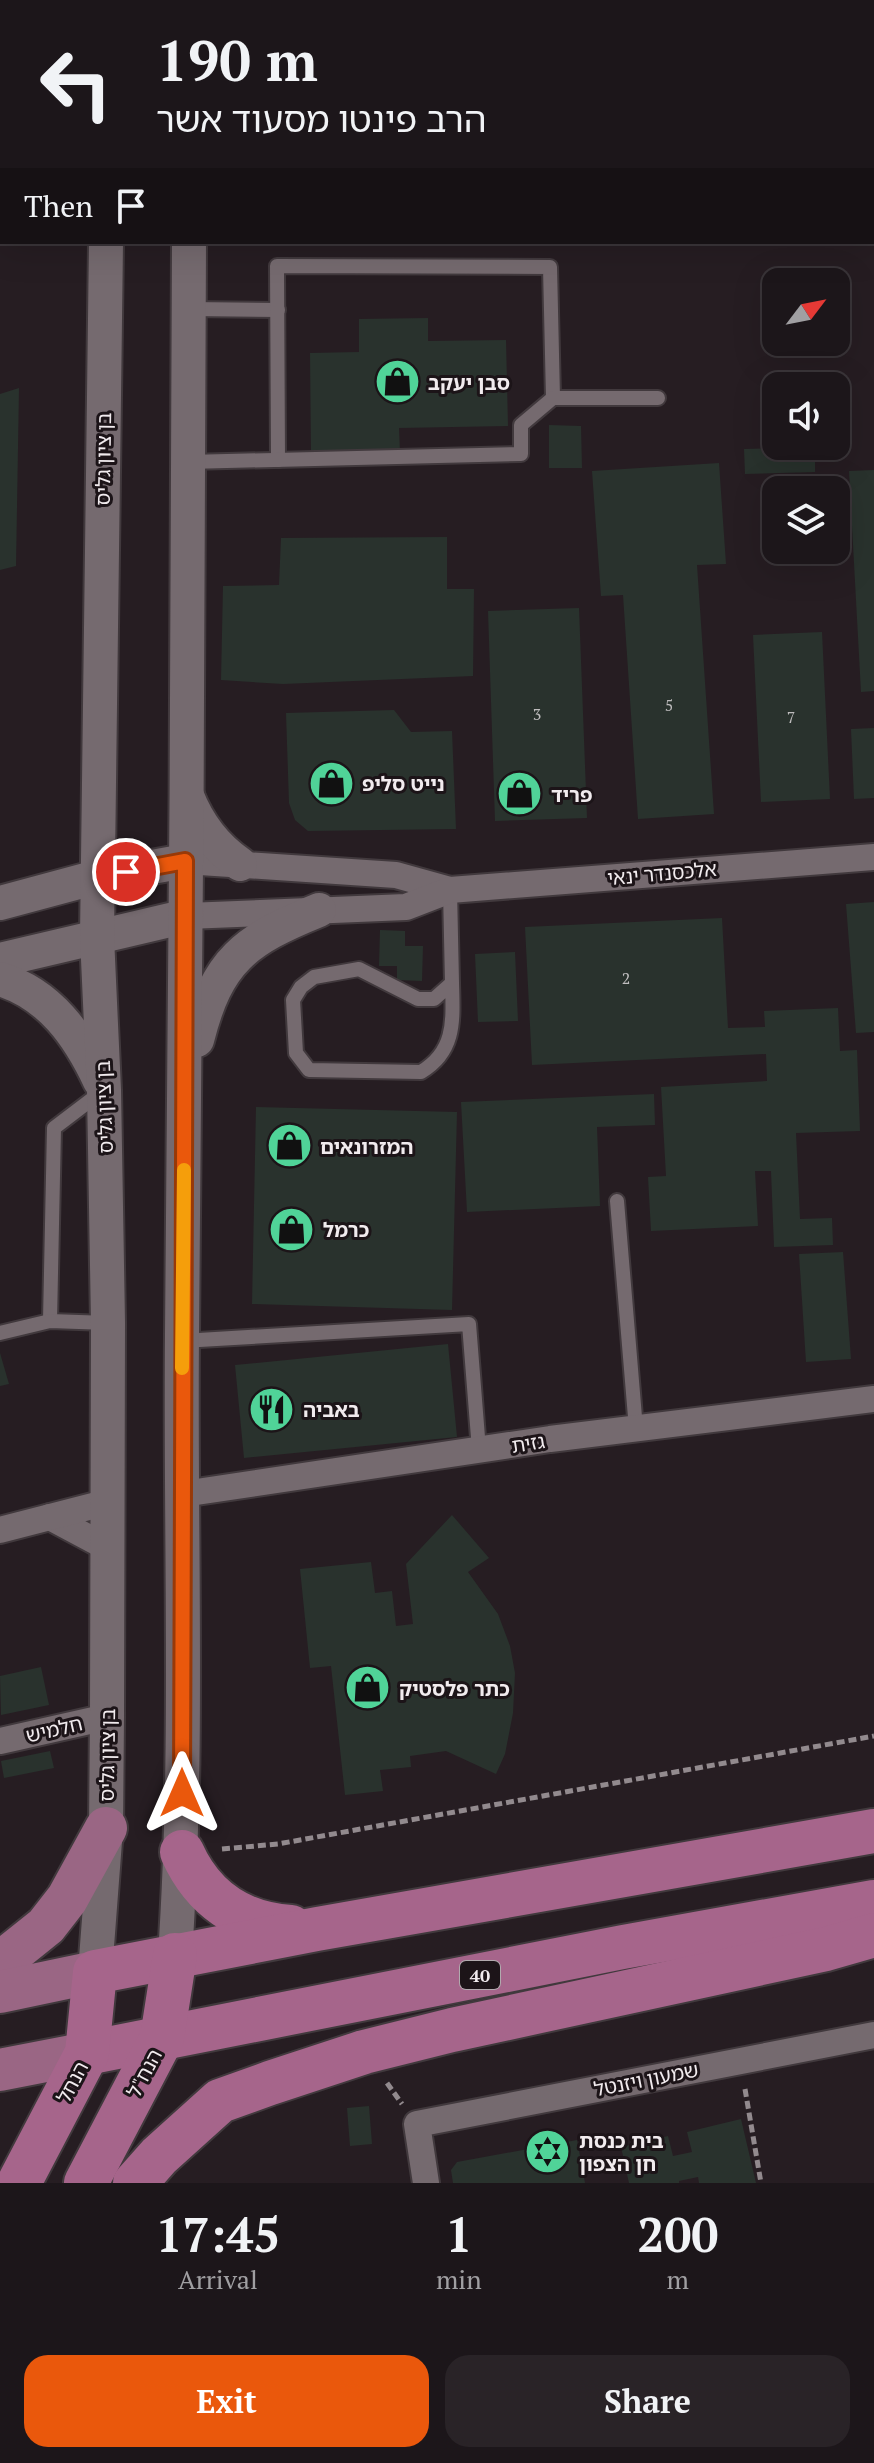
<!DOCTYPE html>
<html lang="en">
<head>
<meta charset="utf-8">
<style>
  body { margin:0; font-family:"PT Serif","Noto Sans Hebrew",serif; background:#292327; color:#f1f3f6; height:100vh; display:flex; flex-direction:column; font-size:30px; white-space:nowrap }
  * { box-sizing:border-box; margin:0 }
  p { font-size:26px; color:#a09fa2 }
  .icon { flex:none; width:44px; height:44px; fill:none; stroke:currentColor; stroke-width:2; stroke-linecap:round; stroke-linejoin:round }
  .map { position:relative; height:2183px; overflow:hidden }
  .drawer { display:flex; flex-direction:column; background:#1c161a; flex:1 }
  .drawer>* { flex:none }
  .hud { position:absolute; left:0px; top:0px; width:874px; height:244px; box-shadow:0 8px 32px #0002,0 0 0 2px #3a3539; background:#1c161a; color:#f1f3f6; overflow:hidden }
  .needle { width:52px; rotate:58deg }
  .buttons { position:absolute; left:762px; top:268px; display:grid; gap:16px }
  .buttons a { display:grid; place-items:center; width:88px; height:88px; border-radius:16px; background:#1c161a; box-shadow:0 8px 32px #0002,0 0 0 2px #3a3539; font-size:40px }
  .pin { position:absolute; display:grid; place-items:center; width:68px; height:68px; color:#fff; margin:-34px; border:4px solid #fff; border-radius:50%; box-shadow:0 2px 8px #0007 }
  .me { position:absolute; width:88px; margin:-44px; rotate:0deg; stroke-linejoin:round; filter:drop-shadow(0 0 6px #0008) }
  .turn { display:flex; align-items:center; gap:28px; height:168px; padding:0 24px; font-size:36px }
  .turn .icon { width:104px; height:104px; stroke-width:2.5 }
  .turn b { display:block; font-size:56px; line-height:68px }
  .then { display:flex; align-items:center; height:76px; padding:0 24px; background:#0003; gap:16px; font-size:30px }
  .eta { display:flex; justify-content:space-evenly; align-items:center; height:136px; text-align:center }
  .eta b { font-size:48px; font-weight:700; line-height:56px }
  .button { display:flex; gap:16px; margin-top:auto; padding:16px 24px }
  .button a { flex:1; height:92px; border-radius:24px; background:#ea580c; color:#fff; font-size:32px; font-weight:700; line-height:92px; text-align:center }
  .button a+a { background:#292327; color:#f1f3f6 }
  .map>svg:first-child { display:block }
</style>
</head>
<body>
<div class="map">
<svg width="874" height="2183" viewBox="0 0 874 2183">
  <rect width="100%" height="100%" fill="#261d22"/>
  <g fill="#29322d">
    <path d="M428,318v23l78,-1 2,86 -109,2 1,25 -89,1 -1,-101 49,-1v-33z"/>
    <path d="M19,388l-3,178 -16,4v-176z"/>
    <path d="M549,425l32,1 1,42h-33z"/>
    <path d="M815,447v25l-70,2 -1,-25z"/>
    <path d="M719,463l7,101 -29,1 17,249 -76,5 -15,-224 -22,1 -9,-125z"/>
    <path d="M874,470v221l-13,1 -12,-221z"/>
    <path d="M447,537v52h27l-1,87 -190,8 -62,-4 2,-94 56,-1 2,-47z"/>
    <path d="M579,608l8,210 -92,3 -7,-210z"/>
    <path d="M822,632l8,167 -69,3 -8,-167z"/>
    <path d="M394,710l17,22 41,-1 4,98 -148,2 -13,-11 -6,-17 -3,-90z"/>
    <path d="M874,728v70l-20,1 -3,-70z"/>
    <path d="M874,902v130l-18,1 -10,-129z"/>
    <path d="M722,918l6,110 37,-1 -1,-16 74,-3 2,43 17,-1 3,81 -64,2 4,86 32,-1 1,27 -59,2 -3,-76h-16l3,55 -107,5 -3,-54 18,-1 -5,-89 106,-6 -1,-27 -234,11 -7,-138z"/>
    <path d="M380,930l25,1v15h18l-1,35 -25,-1v-14h-18z"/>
    <path d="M515,952l3,69 -40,1 -3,-68z"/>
    <path d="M654,1094l1,31 -58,2 3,79 -133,6 -6,-110z"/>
    <path d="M256,1107l201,5 -5,198 -200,-6z"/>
    <path d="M843,1252l8,107 -45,3 -7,-108z"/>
    <path d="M448,1344l9,93 -213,21 -9,-93z"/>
    <path d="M0,1353l9,31 -9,2z"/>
    <path d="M452,1515l37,43 -21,14 30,42 12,32 5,27 -2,40 -8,41 -9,20 -50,-23 -36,5 1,11 -31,3 3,21 -38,4 -14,-129 -21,2 -10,-99 71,-7 4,31 17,-2 4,35 17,-2 -7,-60z"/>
    <path d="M41,1667l8,38 -48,10 -1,-39z"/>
    <path d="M50,1751l4,17 -50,10 -3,-17z"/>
    <path d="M369,2106l3,38 -22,2 -3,-38z"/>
    <path d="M741,2119l15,64h-57l-1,-6 -19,4v2h-50l-8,-36 47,-11 5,20 19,-4 -5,-20z"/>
    <path d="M577,2140l8,43h-132l-2,-13 6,-8z"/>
  </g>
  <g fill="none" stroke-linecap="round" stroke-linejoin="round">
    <defs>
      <g id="service">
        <path d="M189,309l89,1"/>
        <path d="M278,460l-1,-194 273,1 3,131"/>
        <path d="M188,462l333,-8v-29l32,-27h105"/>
        <path d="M450,890l2,93c1,37 4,68 -31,89l-112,-2 -13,-17 -3,-53 8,-13 13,-10 45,-8 59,30h16l18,-16"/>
        <path d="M617,1201l19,228"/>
        <path d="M50,1321l4,-193 46,-35"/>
        <path d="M0,1333l50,-12 58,2"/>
        <path d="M182,1341l287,-17 10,126"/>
      </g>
      <g id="minor">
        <path d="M0,57h2"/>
        <path d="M185,861l211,14 54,15"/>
        <path d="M187,916l219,-9 44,-17 424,-33"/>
        <path d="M183,1494l367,-55 324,-40"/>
        <path d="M50,1517l58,31"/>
        <path d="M0,1530l108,-28"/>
        <path d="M0,1741l107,-24"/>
        <path d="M426,2183l-9,-59 457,-89"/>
      </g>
      <g id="tertiary">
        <path d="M110,2v-2"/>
        <path d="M189,2v-2"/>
        <path d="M187,796c11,28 28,51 53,68"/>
        <path d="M0,903l97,-26 88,-16"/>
        <path d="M0,960l187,-44"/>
        <path d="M0,979c50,15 79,57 100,102"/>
        <path d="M197,1040c20,-80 48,-100 122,-130"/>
        <path d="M175,1955c14,-206 5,-413 7,-620 4,-364 6,-729 7,-1093"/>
        <path d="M95,1972l11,-144 1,-111 1,-394 -4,-233 -7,-153 9,-695"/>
      </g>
      <g id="primary">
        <path d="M0,1963l46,-37 21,-27 39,-71"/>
        <path d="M0,1992l95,-20"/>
        <path d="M0,2070l87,-17"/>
      </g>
      <g id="trunk">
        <path d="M182,1852c21,47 58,72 109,75"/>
        <path d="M87,2053l536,-106 251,-45"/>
        <path d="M19,2183l68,-130 8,-81 222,-43 557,-98"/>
        <path d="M86,2183l76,-145 13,-83"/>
        <path d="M135,2183l24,-27 61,-55 50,-18 94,-31 88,-22 374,-81 48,-14"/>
      </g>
    </defs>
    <use href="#service" stroke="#41393d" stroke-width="18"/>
    <use href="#minor" stroke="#41393d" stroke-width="30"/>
    <use href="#tertiary" stroke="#41393d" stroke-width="38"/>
    <use href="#primary" stroke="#41393d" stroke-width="46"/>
    <use href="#trunk" stroke="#41393d" stroke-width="48"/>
    <g stroke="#928a8e" stroke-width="5" stroke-dasharray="8 4" stroke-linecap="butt">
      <path d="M222,1849l56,-5 596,-108"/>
      <path d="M387,2083l15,21"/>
      <path d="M745,2089l16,94"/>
    </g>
    <use href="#service" stroke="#756a6f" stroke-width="14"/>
    <use href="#minor" stroke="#756a6f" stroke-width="26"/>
    <use href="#tertiary" stroke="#756a6f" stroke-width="34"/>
    <use href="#primary" stroke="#9a6684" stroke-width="42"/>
    <use href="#trunk" stroke="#a6658b" stroke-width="44"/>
  </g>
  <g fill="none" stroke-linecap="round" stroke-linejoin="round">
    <defs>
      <path id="route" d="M126,872l59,-11 -3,932"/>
    </defs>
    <use href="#route" stroke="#983908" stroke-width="20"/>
    <use href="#route" stroke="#ea580c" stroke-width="14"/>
    <path stroke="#f59e0b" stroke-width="14" d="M182,1368l2,-198"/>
  </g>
  <defs>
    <symbol id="shop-disc" viewBox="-11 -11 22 22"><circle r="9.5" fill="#50d398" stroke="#1c1418"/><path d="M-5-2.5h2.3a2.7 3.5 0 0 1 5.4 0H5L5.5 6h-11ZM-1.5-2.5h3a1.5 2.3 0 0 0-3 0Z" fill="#111"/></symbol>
    <symbol id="restaurant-disc" viewBox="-11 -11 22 22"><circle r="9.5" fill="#50d398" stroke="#1c1418"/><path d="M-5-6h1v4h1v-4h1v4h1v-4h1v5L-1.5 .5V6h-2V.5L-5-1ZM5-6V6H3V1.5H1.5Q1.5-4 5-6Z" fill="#111"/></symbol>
    <symbol id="synagogue-disc" viewBox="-11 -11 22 22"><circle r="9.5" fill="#50d398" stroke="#1c1418"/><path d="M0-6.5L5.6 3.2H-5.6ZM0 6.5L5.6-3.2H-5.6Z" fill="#111"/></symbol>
  </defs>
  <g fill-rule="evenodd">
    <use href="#shop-disc" x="372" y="356" width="51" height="51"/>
    <use href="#shop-disc" x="306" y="758" width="51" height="51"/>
    <use href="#shop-disc" x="494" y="768" width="51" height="51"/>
    <use href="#shop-disc" x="264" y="1120" width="51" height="51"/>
    <use href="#shop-disc" x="266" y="1204" width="51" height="51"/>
    <use href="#restaurant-disc" x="246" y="1384" width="51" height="51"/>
    <use href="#shop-disc" x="342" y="1662" width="51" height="51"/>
    <use href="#synagogue-disc" x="522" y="2126" width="51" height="51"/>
  </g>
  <g text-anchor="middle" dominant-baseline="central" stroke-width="6" stroke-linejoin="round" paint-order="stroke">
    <g font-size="16" fill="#bfbdbe">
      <text x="669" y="705">5</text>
      <text x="537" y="714">3</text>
      <text x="791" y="717">7</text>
      <text x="626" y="978">2</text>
    </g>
    <rect fill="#1c1418" stroke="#b1aaae" stroke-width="2" x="460" y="1961" width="40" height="28" rx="6"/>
    <g font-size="18" font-weight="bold" fill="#f1ebee">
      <text x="480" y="1975">40</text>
    </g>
    <g font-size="20" font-weight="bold" fill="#f1ebee" stroke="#1c1418" text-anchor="start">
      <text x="428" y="382">סבן יעקב</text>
      <text x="362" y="783">נייט סליפ</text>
      <text x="551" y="794">פריד</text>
      <text x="320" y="1146">המזרונאים</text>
      <text x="323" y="1229">כרמל</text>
      <text x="303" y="1409">באביה</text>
      <text x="399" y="1688">כתר פלסטיק</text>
      <text x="579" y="2140">בית כנסת<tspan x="579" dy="23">חן הצפון</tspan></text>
    </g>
    <g font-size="20" fill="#f1ebee" stroke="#1c1418">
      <text transform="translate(103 459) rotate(-89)">בן ציון גליס</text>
      <text transform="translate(662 873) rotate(-5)">אלכסנדר ינאי</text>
      <text transform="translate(104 1107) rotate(-92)">בן ציון גליס</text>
      <text transform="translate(528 1443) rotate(-9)">גזית</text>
      <text transform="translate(54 1729) rotate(-13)">חלמיש</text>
      <text transform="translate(107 1755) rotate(-89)">בן ציון גליס</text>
      <text transform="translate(144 2073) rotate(-62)">הנח"ל</text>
      <text transform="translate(646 2079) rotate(-11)">שמעון ויזנטל</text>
      <text transform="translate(72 2082) rotate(-62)">הנחל</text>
    </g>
  </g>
</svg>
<div class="buttons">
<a><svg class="needle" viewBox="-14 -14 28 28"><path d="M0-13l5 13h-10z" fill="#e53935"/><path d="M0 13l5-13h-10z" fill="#a09fa2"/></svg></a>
<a><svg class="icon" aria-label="sound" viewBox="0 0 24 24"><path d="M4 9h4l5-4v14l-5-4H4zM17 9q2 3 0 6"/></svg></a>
<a><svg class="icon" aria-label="layers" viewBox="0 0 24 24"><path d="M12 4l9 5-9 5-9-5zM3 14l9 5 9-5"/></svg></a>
</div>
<div class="pin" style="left:126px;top:872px;background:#d93025"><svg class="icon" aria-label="arrive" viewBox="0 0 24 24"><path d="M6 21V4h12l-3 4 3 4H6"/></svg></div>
<svg class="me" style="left:182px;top:1793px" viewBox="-20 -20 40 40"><path d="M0-17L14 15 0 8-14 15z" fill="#ea580c" stroke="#fff" stroke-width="4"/></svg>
<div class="hud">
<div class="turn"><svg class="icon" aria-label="left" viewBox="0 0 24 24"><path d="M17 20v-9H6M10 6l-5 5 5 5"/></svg><div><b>190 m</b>הרב פינטו מסעוד אשר</div></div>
<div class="then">Then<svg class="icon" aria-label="arrive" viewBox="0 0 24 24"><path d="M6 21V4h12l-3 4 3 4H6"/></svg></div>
</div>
</div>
<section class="drawer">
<div class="eta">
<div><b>17:45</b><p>Arrival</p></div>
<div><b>1</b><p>min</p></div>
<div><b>200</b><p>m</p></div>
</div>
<div class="button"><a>Exit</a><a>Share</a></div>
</section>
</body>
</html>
